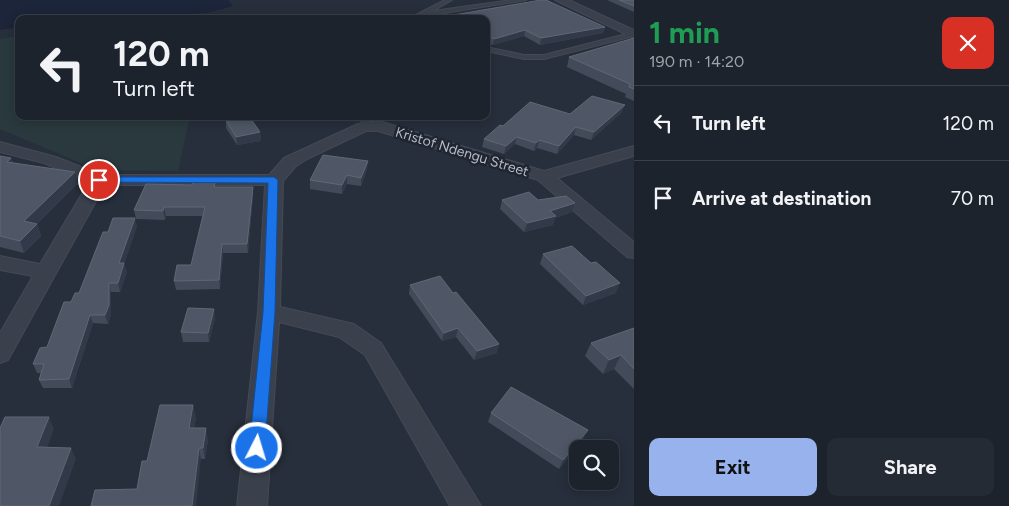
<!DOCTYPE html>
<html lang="en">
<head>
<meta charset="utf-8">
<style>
  body { margin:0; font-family:Figtree,sans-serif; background:#252b35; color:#f1f3f6; height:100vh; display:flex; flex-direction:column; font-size:19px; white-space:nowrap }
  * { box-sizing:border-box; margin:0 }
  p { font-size:16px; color:#a0a4aa }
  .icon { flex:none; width:28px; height:28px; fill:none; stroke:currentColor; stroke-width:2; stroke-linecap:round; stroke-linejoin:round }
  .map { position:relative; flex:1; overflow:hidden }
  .drawer { display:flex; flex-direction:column; background:#1d232d; width:375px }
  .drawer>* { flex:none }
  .top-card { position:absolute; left:15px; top:15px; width:475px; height:105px; border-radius:10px; box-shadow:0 2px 12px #0003,0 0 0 1px #3b4049; background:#1d232d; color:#f1f3f6; overflow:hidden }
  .tools { position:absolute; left:569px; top:440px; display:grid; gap:10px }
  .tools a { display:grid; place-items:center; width:50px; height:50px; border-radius:10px; background:#1d232d; box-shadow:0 2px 12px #0003,0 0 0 1px #3b4049; font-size:25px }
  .pin { position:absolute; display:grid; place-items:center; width:42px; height:42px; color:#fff; margin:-21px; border:2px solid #fff; border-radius:50%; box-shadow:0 1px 5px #0007 }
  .me { position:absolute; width:55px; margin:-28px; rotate:5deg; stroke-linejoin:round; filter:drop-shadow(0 0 4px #0008) }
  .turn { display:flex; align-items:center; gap:18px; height:105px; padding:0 15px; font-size:22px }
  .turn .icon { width:65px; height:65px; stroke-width:2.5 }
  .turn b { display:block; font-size:35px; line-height:42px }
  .round { display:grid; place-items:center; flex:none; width:52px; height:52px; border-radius:10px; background:#252b35 }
  .summary { display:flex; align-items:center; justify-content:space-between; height:85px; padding:0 15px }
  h1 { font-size:30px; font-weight:700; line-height:38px; color:#1e9e55 }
  .primary-button { display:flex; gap:10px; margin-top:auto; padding:10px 15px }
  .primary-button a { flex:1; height:58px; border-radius:10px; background:#97b2ec; color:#111; font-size:20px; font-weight:700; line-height:58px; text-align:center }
  .primary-button a+a { background:#252b35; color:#f1f3f6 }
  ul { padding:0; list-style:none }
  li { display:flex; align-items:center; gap:15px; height:75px; padding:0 15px; border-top:1px solid #3b4049 }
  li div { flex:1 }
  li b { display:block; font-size:19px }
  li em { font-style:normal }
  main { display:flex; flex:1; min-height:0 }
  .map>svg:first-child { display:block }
</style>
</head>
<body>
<main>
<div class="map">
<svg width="634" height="506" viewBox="0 0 634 506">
  <rect width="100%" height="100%" fill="#272f3c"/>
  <path fill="#29393d" d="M19,36v80h171l-12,55 -81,-1 -97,-41v-90z"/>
  <path fill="#1c2539" d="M0,0h228l5,6 -26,7 -130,6h-58v8l-19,3z"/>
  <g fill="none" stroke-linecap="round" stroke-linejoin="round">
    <defs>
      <g id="service">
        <path d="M445,0h7l-19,11 79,-11h14l-118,19z"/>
        <path d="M634,32v4l-90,23h-20l-38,-8v-4l38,8h20z"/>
        <path d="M365,116h8l-7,13h-6l-1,-2z"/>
      </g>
      <g id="minor">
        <path d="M555,0h14l65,30v8z"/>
        <path d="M379,121l165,50 90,-25v10l-77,22 77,64v16l-7,-1 -89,-77 -160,-49h-12l-57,27 -13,8 -13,15 -3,126 74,17 27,19 100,163h-31l-85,-151 -26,-18 -60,-15 -12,184h-30l21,-194 7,-127h-160l-97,175 -8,3v-30l33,-57 -33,-6v-14l40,8 49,-82 -45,-19 -44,-11v-10l56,15 45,18h168l15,-17 13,-6 61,-28z"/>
      </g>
    </defs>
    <use href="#service" stroke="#444a55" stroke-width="2"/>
    <use href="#minor" stroke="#444a55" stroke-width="2"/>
    <use href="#service" fill="#3b414c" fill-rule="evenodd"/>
    <use href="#minor" fill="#3b414c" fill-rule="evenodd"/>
  </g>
  <g fill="#434b5a">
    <path d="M607,0h27v12z"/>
    <path d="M486,19l119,8 -2,6 -63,12 -16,-9 -31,9 -7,-3z"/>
    <path d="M634,38v63l-9,-4 1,-3 -59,-27 2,-10z"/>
    <path d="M622,112l-31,28 -17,-5 -17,19 -20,-6 -3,3 -19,-7 -11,10 -22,-7 2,-8 19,-13 67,-12z"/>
    <path d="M226,120l34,12 1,9 -24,4 -11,-17z"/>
    <path d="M0,156l11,2 2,5 65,20 -41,41 4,12 -17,17 -24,-6z"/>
    <path d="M367,170l-6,16 -14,-2 -5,10 -32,-5v-9z"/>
    <path d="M215,182v5h38v8l-5,58h-25l-3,36 -44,1 -2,-9 17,-16 12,-49h-37l-1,4 -29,-1 -2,-9z"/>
    <path d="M502,200h36l37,3 -3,9 -17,6 -2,7 -29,7 -24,-23z"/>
    <path d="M137,226l-13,38 3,8 -7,20h-9v22l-3,10 -15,-1 -21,65h-29l-4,-8 2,-7h-4l-4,-9 14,-17 24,-45 8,-9 29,-61z"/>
    <path d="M543,254l73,39 -33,12 -43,-41z"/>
    <path d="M410,285l87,68 -23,7 -18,-23 -14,4 -33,-47z"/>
    <path d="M215,318l-6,24h-26l-2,-10z"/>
    <path d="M634,328v61l-20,-20 -11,5 -18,-18 6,-13z"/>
    <path d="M491,413l92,27 -24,29 -71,-47z"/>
    <path d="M196,417l-2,11 14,12 -3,19h-4l-64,30 10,-28z"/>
  </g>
  <g fill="#323a49">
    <path d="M605,27l-2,6 -63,12 1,-7z"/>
    <path d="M525,30l-1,6 -31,9 1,-6z"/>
    <path d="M625,105l-3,7 -31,28 3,-8z"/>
    <path d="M576,127l-2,8 -17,19 2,-8z"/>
    <path d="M260,132l1,9 -24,4 -1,-8z"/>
    <path d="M517,137l-2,7 -11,10 2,-8z"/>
    <path d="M539,140l-2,8 -3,3 2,-8z"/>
    <path d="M11,158l4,11 -8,-7z"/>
    <path d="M368,161l-1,9 -6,16v-8z"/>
    <path d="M75,172l3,11 -41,41 4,12 -17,17 -4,-12 4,-20z"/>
    <path d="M347,175v9l-5,10v-9z"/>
    <path d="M253,187v8l-5,58 -1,-9z"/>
    <path d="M575,203l-3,9 -17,6 -2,7 -29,7 3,-9 23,-12z"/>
    <path d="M164,207l2,9 -1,4 -2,-9z"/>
    <path d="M135,218l2,8 -13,38 3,8 -7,20 -2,-9 1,-20z"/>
    <path d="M222,244l1,9 -3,36 -1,-9z"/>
    <path d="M109,283l2,9v22l-3,10 -3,-9z"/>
    <path d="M620,283l-4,10 -33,12 3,-9z"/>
    <path d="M214,309l1,9 -6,24 -1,-9z"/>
    <path d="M90,315l3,8 -21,65 -3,-9z"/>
    <path d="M458,328l-2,9 -14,4 2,-8z"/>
    <path d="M499,344l-2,9 -23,7 3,-9z"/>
    <path d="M621,355l-7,14 -11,5 6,-14z"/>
    <path d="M193,405l3,12 -4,23 -3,-12z"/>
    <path d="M49,417l5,12 -11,30 -6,-12z"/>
    <path d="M206,428l2,12 -3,19 -2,-11z"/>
    <path d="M588,430l-5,10 -24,29 4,-9z"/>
    <path d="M71,448l5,11 -17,47h-10z"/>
    <path d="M199,448l2,11 -5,47h-4z"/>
  </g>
  <g fill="#4f5766" stroke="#606775">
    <path d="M541,0h5l59,27 -64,11 -16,-8 -31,9 -8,-4v-16h-56z"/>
    <path d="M619,0h15v6z"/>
    <path d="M634,38v51l-5,-2 1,-3 -61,-27z"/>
    <path d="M592,96l33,9 -31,27 -18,-5 -17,19 -20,-6 -3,3 -19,-6 -11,9 -22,-7 16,-14 3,1 27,-24 40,12z"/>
    <path d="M245,116h4l11,16 -24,5 -10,-17z"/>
    <path d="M323,155l45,6 -7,17 -14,-3 -5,10 -32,-5z"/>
    <path d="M0,156l11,2 -4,4 68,10 -51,49 13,3 -17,17 -20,-5z"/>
    <path d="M193,182h22l-1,5h39l-6,57h-25l-3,36 -45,1 3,-16h14l14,-58h-41l-1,4 -29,-1 12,-26 46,1z"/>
    <path d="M529,192l9,8 28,-4 9,7 -25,8 6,5 -29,7 -25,-23z"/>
    <path d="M113,218h22l-16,45h5l-6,20h-9v22l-4,10h-15l-21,64 -30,1 5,-16h-11l7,-16 7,-1 17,-45h7l4,-9h4l24,-61h5z"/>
    <path d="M572,246l19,17 5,-1 24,21 -34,13 -43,-42z"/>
    <path d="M440,276l13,17 3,-1 43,52 -22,7 -19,-23 -14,5 -34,-48z"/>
    <path d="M188,308l26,1 -6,24 -27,-1z"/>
    <path d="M634,328v41l-13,-14 -12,5 -18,-17z"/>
    <path d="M511,387l77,43 -25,30 -72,-47z"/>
    <path d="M160,405h33l-4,23h17l-3,20h-4l-7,58h-101l4,-16 42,-1 5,-28h5z"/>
    <path d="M5,417h44l-12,30 34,1 -22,58h-49v-78z"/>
  </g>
  <path fill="#1a73e8" stroke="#114b97" d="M99,177h175l4,3 -3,132 -10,136 -2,5 -6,2 -5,-2 -3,-5 14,-136 5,-129 -173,-1v-4z"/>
  <g text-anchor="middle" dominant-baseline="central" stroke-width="5" stroke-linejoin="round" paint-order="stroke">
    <g font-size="14" fill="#b7bcc7" stroke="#202631">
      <text transform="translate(462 152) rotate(17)">Kristof Ndengu Street</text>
    </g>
  </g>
</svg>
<div class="tools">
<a><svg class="icon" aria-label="search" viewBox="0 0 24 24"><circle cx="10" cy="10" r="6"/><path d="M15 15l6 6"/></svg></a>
</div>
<div class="pin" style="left:99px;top:180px;background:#d93025"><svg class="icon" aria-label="arrive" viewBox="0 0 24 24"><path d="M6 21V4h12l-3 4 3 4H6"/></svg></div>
<svg class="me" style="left:257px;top:448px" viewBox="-20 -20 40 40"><circle r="17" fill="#1a73e8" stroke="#fff" stroke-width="3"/><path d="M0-11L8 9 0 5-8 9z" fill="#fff"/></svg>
<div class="top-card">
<div class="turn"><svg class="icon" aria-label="left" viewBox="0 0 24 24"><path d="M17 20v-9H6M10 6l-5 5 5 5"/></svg><div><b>120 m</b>Turn left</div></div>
</div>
</div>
<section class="drawer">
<div class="summary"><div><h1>1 min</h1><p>190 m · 14:20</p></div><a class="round" style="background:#d93025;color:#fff"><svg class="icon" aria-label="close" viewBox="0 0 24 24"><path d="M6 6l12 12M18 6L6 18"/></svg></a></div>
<ul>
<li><svg class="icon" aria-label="left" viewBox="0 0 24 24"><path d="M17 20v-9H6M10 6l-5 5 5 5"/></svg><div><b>Turn left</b></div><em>120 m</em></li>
<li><svg class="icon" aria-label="arrive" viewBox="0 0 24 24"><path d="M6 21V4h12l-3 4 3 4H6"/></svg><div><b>Arrive at destination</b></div><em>70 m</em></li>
</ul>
<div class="primary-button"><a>Exit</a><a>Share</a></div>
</section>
</main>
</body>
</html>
